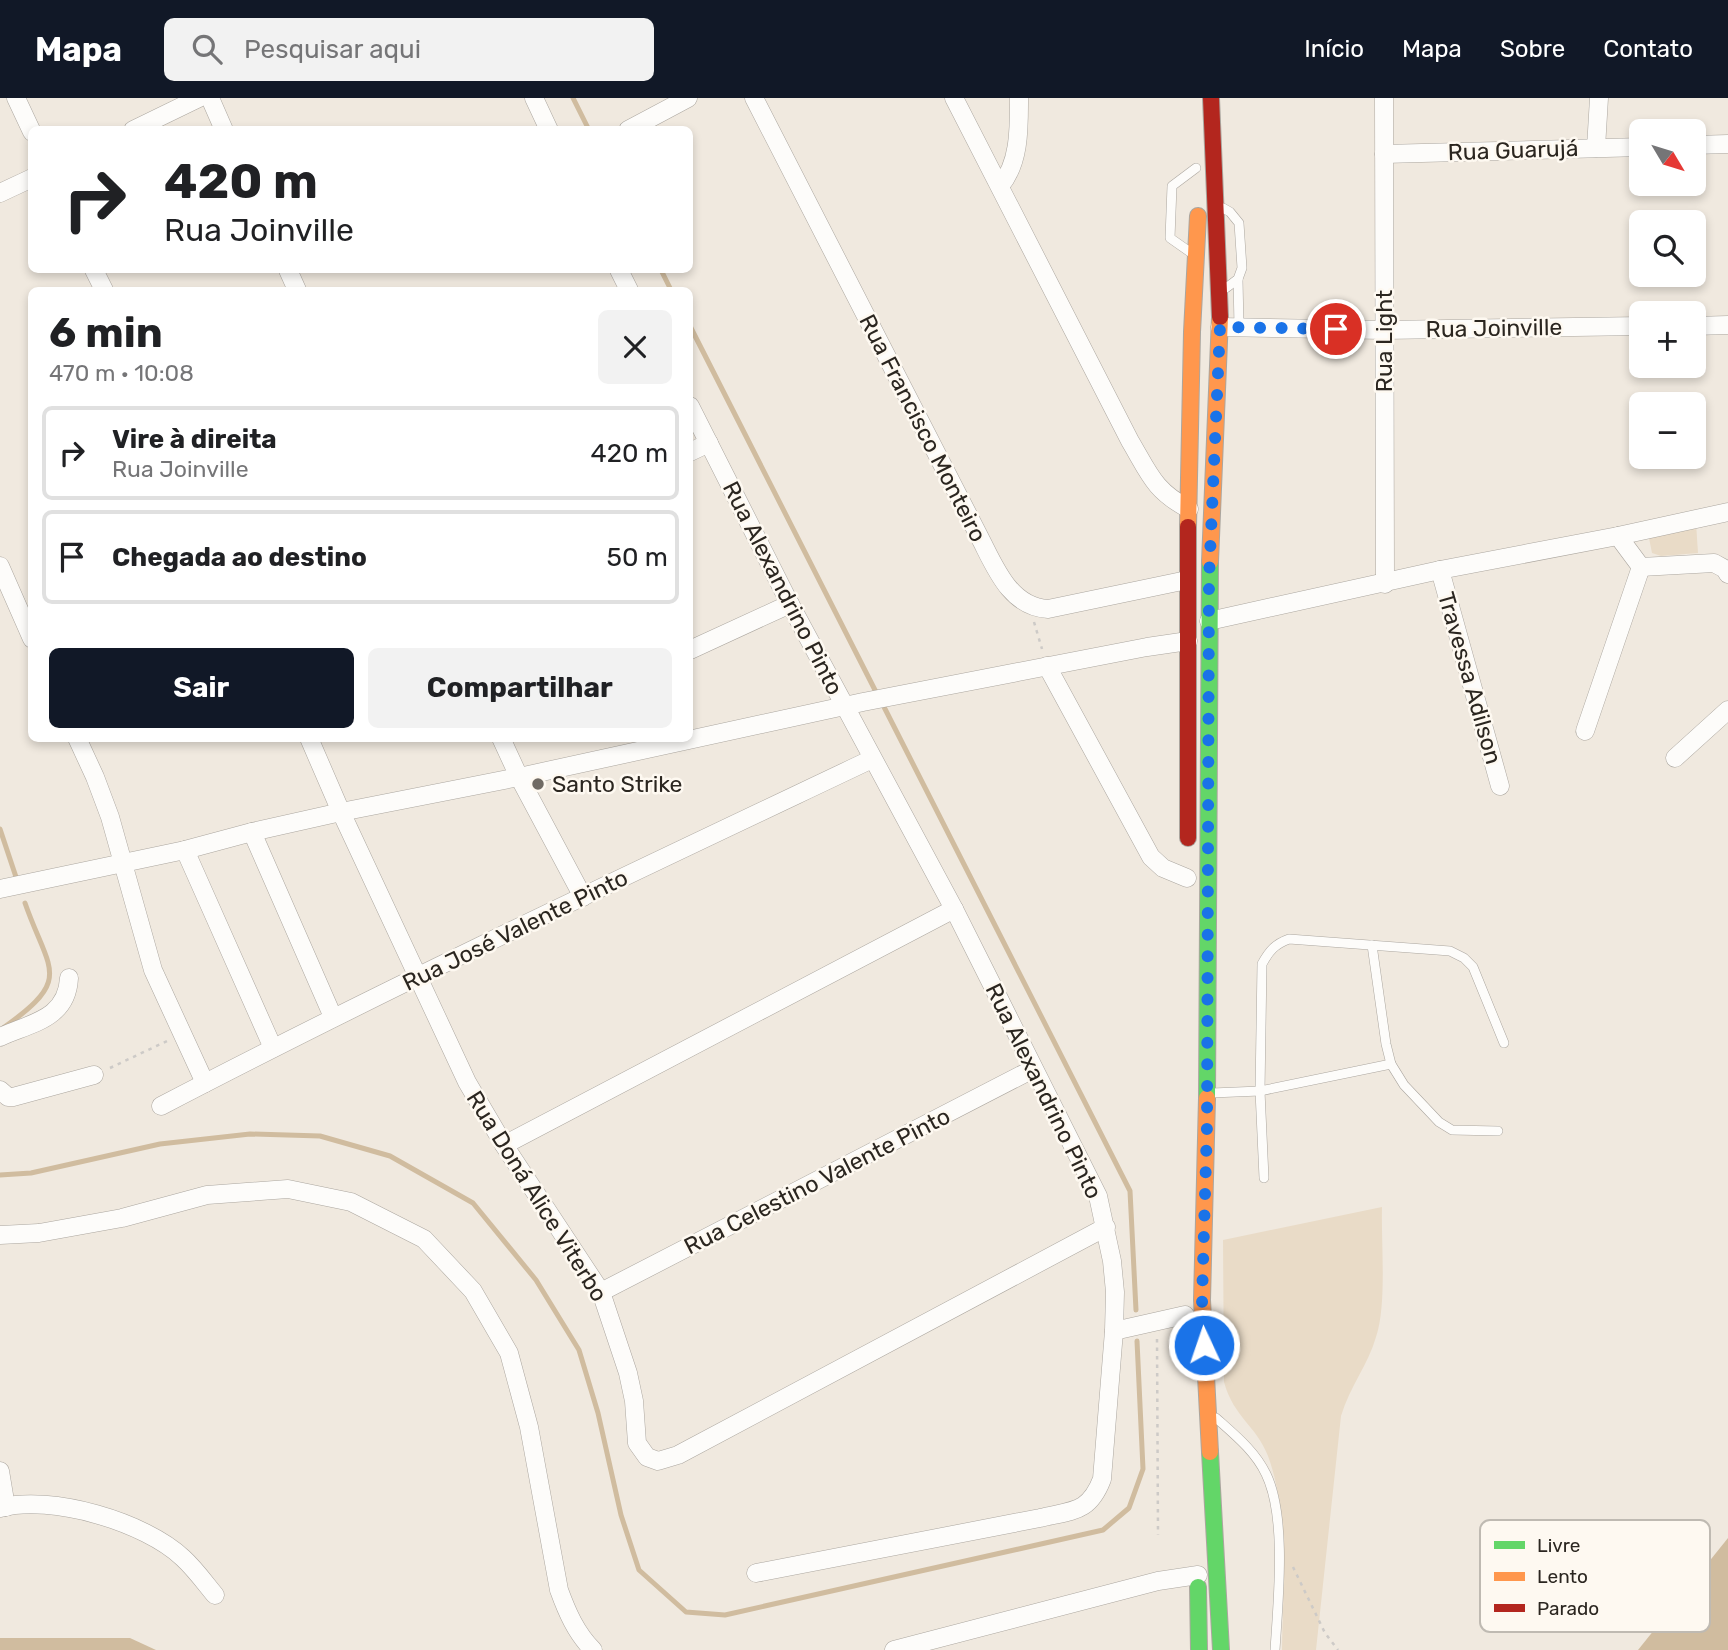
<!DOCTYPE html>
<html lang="pt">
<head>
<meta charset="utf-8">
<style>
  body { margin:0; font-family:Rubik,sans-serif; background:#f2f2f2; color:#202124; height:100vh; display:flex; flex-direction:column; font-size:26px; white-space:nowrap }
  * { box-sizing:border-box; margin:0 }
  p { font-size:23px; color:#757577 }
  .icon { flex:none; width:38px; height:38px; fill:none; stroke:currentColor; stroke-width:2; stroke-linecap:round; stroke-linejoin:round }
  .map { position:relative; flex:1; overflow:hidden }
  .drawer { position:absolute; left:28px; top:189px; width:665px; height:455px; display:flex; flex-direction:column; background:#fff; border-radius:10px; box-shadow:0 4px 10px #0003 }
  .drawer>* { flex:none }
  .hud { position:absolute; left:28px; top:28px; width:665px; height:147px; border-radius:10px; box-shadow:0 4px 10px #0003; background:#fff; color:#202124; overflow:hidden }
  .needle { width:46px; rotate:128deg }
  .buttons { position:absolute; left:1629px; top:21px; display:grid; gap:14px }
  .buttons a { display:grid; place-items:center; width:77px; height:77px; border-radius:10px; background:#fff; box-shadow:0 4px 10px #0003; font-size:35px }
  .pin { position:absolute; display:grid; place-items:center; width:60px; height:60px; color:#fff; margin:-30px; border:4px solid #fff; border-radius:50%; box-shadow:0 2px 7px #0007 }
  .me { position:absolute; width:77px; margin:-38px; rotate:357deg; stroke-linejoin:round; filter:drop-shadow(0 0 5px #0008) }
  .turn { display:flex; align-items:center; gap:24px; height:147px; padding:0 21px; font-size:32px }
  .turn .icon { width:91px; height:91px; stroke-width:2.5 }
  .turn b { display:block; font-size:49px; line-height:60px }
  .round { display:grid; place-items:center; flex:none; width:74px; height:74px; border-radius:10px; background:#f2f2f2 }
  .head { display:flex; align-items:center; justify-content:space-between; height:119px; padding:0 21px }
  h1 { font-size:42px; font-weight:700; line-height:52px }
  .primary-button { display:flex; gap:14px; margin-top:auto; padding:14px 21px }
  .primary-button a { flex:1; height:80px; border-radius:10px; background:#111827; color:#fff; font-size:28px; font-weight:700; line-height:80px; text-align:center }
  .primary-button a+a { background:#f2f2f2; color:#202124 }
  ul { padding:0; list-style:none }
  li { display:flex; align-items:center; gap:21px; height:94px; margin:0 14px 10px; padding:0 7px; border:4px solid #e0e0e0; border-radius:10px }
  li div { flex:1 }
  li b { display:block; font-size:26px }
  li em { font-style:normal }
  header { display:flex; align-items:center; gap:42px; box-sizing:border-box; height:98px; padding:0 35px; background:#111827; color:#fff }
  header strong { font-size:33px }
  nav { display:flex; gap:38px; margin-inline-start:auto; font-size:24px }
  .search { width:490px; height:63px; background:#f2f2f2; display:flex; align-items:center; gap:18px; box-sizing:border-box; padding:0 24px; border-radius:10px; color:#757577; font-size:26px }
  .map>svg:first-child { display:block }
</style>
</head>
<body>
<header>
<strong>Mapa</strong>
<div class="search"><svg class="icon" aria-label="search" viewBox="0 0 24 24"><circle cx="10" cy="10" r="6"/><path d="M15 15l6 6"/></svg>Pesquisar aqui</div>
<nav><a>Início</a><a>Mapa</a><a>Sobre</a><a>Contato</a></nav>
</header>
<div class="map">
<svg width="1728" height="1552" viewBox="0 0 1728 1552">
  <rect width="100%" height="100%" fill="#f0e9df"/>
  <g fill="#e9dbc7">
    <path d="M1696,425l2,30 -37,3 -9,-3 -3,-15 4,-5z"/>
    <path d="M1382,1109c-1,36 5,98 -6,130 -8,28 -26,49 -35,79l-25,234h-34c1,-60 7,-138 -14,-194 -12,-31 -34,-38 -44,-74l-1,-142z"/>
  </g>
  <g fill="#d0bc9f">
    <path d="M1728,1440v112h-90z"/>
    <path d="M0,1540h130l26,12h-156z"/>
  </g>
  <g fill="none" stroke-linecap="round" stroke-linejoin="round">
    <g stroke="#d0bc9f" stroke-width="5">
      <path d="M573,0l16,32"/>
      <path d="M661,172l10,20"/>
      <path d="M690,228l187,368"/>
      <path d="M882,605l248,488 6,119"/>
      <path d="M0,731l16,48"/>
      <path d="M3,930c71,-50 46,-56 22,-125"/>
      <path d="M0,1077l31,-2 129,-29 90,-10 70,2 70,20 83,47 63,77 43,70 19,63 23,102 18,55 47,42 39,3 378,-85 26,-22 14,-39 -6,-128"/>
    </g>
    <defs>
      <g id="lane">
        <path d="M1223,110l7,4 9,11 3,45 -4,11 -12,9"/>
        <path d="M1190,154l-20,-14 2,-52 24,-18"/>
        <path d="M1238,181l1,48"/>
        <path d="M1372,847l14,99 5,20 13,21 35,37 13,8 46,1"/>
        <path d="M1212,995l48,-2 131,-27"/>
        <path d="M1264,1080l-4,-87 2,-127c7,-13 13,-20 27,-25l161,12 14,7 9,9 31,76"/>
        <path d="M1216,1320c19,17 39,33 50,56 21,43 12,128 9,176"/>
      </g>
      <g id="street">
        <path d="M16,0l16,34"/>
        <path d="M210,0l14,32"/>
        <path d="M534,0l15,32"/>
        <path d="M754,0l226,440c15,29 30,69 68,71l139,-29"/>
        <path d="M954,0l176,343c19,32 24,50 59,68"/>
        <path d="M1384,0l1,486"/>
        <path d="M133,32l66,-32"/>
        <path d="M628,32l60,-32"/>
        <path d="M1694,47l34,-1"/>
        <path d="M1596,50l3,-50"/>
        <path d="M1384,56l258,-7"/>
        <path d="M1000,88c20,-23 19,-59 19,-88"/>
        <path d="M0,95l32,-15"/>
        <path d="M94,172l10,20"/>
        <path d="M288,172l9,20"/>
        <path d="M619,172l10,20"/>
        <path d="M1694,228l34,-1"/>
        <path d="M1220,229l164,3 258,-4"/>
        <path d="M690,308l100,198 164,305 144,287 14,65 3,31 -1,39 -12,148c-13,34 -29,31 -62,39l-284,55"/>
        <path d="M690,354l19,-9"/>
        <path d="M0,468l32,73"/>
        <path d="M1641,469l73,-4 11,6 3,5"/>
        <path d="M1440,472l60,216"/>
        <path d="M1209,523l231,-51 178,-34 110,-24"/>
        <path d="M690,552l100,-46"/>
        <path d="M1047,568l104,191 12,11 24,10"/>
        <path d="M1585,633l56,-164 -23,-31"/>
        <path d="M77,640l18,39 15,40 43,153 52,113"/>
        <path d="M309,640l32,74 126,270 37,63 97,147 27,81 6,28 3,42 10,14 11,4 20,-6 428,-228"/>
        <path d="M501,640l18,39 64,120"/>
        <path d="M1675,660l53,-48"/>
        <path d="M252,734l81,185"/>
        <path d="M185,752l88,198"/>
        <path d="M0,791l185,-39 67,-18 89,-20 178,-35 344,-75 284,-55 41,-6"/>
        <path d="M0,939c31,-14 67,-18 69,-59"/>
        <path d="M0,992l8,7h5l81,-22"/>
        <path d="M161,1008c234,-122 473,-234 711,-347"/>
        <path d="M504,1047l450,-236"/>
        <path d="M0,1137l39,-2 83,-15 85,-23 81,-6 63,13 73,37 49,52 36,62 20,74 30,163c8,22 17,43 34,60"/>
        <path d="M601,1194l432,-223"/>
        <path d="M1114,1233l71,-16"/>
        <path d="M0,1373l6,36"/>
        <path d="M0,1410c51,-14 145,14 183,50 12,11 22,25 32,37"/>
        <path d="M894,1552l264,-69 40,-6"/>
      </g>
      <g id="fast">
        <path d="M1207,1000l3,-536"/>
        <path d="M1210,1354l11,198"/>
        <path d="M1198,1489l1,63"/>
      </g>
      <g id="slow">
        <path d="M1188,429l4,-195 6,-116"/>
        <path d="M1210,464l10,-245"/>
        <path d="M1207,1000l-5,202 8,152"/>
      </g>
      <g id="jam">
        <path d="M1211,0l9,219"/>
        <path d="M1188,740v-311"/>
      </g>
    </defs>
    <use href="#lane" stroke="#aba69f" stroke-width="10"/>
    <use href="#street" stroke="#aba69f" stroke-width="19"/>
    <use href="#fast" stroke="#aba69f" stroke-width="18"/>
    <use href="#slow" stroke="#aba69f" stroke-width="18"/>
    <use href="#jam" stroke="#aba69f" stroke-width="18"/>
    <g stroke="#cdcac7" stroke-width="2.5" stroke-dasharray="3.5 5" stroke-linecap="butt">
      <path d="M1034,524l8,27"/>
      <path d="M110,970l57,-27"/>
      <path d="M1157,1241l1,196"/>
      <path d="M1293,1469l32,66 13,17"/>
    </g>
    <use href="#lane" stroke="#fdfcfa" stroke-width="9"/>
    <use href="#street" stroke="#fdfcfa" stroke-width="18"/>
    <use href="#fast" stroke="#63d668" stroke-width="16"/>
    <use href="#slow" stroke="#ff974d" stroke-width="16"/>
    <use href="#jam" stroke="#b3261e" stroke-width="16"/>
  </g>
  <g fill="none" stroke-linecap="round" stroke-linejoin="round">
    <path stroke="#1a73e8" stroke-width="12" stroke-dasharray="0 21.6" d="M1204,1247l-2,-45 5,-175 2,-547 11,-251 116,2"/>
  </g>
  <circle fill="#706a63" stroke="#fef9f1" stroke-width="2.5" cx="538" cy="686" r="7"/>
  <g text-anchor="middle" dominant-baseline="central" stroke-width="5" stroke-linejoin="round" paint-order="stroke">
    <g font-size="23" fill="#2b2620" stroke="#fef9f1">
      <text transform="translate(1513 52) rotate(-2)">Rua Guarujá</text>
      <text transform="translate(1494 230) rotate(-1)">Rua Joinville</text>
      <text transform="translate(1384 243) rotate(-90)">Rua Light</text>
      <text transform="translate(923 330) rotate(63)">Rua Francisco Monteiro</text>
      <text transform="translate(783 490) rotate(63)">Rua Alexandrino Pinto</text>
      <text transform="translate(1470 580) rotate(74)">Travessa Adilson</text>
      <text transform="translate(515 832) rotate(-26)">Rua José Valente Pinto</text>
      <text transform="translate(1044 993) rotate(64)">Rua Alexandrino Pinto</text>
      <text transform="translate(817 1083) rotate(-27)">Rua Celestino Valente Pinto</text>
      <text transform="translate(537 1098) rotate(58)">Rua Doná Alice Viterbo</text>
    </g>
    <g font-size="23" fill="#2b2620" stroke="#fef9f1" text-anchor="start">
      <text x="552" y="686">Santo Strike</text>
    </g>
  </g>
  <rect x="1480" y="1422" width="230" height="112" rx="10" fill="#fef9f1" stroke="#bfbab2" stroke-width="2"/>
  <rect x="1494" y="1443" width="31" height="8" fill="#63d668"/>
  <rect x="1494" y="1474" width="31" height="9" fill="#ff974d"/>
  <rect x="1494" y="1506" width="31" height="8" fill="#b3261e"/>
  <g font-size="19" fill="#2b2620">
    <text x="1537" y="1454">Livre</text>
    <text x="1537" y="1485">Lento</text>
    <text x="1537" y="1517">Parado</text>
  </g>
</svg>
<div class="buttons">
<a><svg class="needle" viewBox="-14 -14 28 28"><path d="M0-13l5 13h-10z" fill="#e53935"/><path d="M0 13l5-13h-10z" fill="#757577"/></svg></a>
<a><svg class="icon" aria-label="search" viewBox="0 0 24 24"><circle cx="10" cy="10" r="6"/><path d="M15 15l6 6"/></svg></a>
<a>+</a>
<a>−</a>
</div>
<div class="pin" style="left:1336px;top:231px;background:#d93025"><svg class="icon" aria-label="arrive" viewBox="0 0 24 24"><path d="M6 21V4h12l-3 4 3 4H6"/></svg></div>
<svg class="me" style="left:1204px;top:1247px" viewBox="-20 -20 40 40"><circle r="17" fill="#1a73e8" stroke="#fff" stroke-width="3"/><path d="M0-11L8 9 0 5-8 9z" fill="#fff"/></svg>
<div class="hud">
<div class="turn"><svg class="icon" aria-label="right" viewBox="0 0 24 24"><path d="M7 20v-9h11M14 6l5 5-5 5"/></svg><div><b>420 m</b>Rua Joinville</div></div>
</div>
<section class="drawer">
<div class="head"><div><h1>6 min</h1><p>470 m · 10:08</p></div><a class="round"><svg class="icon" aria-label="close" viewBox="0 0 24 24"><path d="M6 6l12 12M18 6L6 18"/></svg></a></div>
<ul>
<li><svg class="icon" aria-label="right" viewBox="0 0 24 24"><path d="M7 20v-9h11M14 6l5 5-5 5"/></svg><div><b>Vire à direita</b><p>Rua Joinville</p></div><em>420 m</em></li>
<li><svg class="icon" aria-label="arrive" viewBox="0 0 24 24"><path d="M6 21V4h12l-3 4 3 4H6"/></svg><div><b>Chegada ao destino</b></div><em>50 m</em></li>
</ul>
<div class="primary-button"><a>Sair</a><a>Compartilhar</a></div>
</section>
</div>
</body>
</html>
